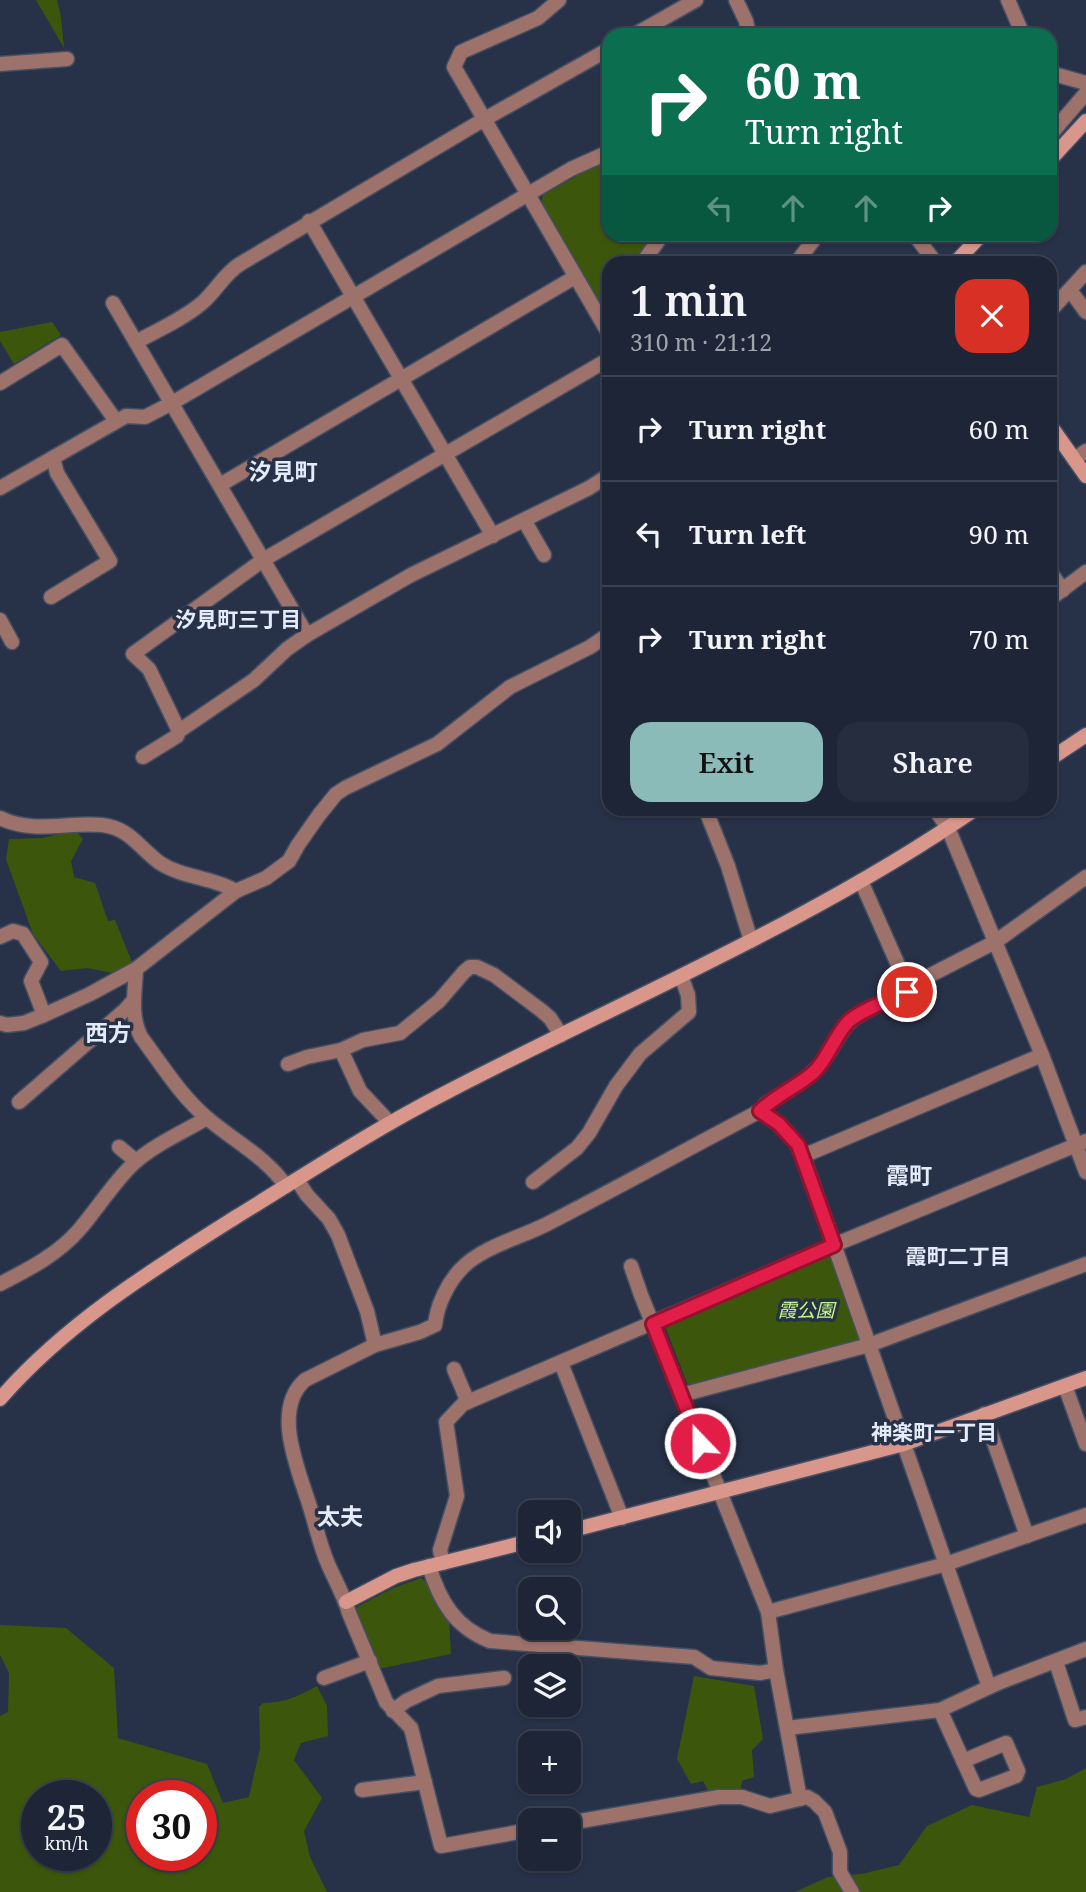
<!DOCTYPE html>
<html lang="en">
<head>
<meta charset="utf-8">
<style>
  body { margin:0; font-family:"Noto Serif","Noto Sans JP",serif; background:#252d3e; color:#f1f3f6; height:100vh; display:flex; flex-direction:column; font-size:26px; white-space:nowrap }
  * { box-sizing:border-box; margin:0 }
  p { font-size:23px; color:#a0a5ad }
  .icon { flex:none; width:38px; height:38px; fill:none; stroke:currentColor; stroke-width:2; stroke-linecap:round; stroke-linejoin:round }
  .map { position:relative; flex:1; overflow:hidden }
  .side { position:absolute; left:602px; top:256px; width:455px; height:560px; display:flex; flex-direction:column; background:#1d2536; border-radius:21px; box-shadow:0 2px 5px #0004,0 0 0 2px #3b4251 }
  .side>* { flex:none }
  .hud { position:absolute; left:602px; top:28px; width:455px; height:214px; border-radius:21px; box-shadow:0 2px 5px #0004,0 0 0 2px #3b4251; background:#0b6e4f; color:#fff; overflow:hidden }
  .tools { position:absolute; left:518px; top:1500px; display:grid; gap:14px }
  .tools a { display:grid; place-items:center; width:63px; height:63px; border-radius:14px; background:#1d2536; box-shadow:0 2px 5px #0004,0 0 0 2px #3b4251; font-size:35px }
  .speed { position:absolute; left:21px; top:1780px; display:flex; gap:14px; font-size:35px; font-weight:700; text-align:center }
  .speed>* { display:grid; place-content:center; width:91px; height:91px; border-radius:50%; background:#1d2536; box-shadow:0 2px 5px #0004,0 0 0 2px #3b4251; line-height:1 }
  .speed small { font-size:18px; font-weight:400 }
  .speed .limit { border:10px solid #d22; background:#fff; color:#111 }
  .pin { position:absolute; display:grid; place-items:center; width:60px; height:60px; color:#fff; margin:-30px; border:4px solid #fff; border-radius:50%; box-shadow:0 2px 7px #0007 }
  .me { position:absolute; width:77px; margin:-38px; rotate:338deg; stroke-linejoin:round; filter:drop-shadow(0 0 5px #0008) }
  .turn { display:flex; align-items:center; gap:24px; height:147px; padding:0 28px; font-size:32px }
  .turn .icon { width:91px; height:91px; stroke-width:2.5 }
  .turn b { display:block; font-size:49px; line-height:60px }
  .lanes { display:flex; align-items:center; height:66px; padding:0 28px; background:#0003; justify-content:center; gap:35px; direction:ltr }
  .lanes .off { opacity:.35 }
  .round { display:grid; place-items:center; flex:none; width:74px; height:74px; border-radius:21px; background:#252d3e }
  .head { display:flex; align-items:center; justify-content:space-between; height:119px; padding:0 28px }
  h1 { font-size:42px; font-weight:600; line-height:52px }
  .cta { display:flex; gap:14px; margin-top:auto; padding:14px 28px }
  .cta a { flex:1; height:80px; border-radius:21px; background:#8bbbb9; color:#111; font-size:28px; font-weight:600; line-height:80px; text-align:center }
  .cta a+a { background:#252d3e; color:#f1f3f6 }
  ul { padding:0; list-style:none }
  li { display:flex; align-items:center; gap:21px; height:105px; padding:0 28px; border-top:2px solid #3b4251 }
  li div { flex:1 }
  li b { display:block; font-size:26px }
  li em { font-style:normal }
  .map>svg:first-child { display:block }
</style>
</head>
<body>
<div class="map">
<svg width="1086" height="1892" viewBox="0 0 1086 1892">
  <rect width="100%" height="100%" fill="#273148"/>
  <g fill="#3c570b" fill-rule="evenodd">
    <path d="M36,0h21l4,17 3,31z"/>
    <path d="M609,160v74l45,1 -21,27h-24v33l-4,5 -8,1 -56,-98 2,-8 35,-20z"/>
    <path d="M52,322l9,13 -47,29 -14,-23v-9z"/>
    <path d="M75,830l8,9 -12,22 3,16 21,6 13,38 7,-1 17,42 -19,11 -26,-5 -26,3 -28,-37 -27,-75 3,-20 34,-1z"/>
    <path d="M832,1251l34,88 -177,49 -26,-67z"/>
    <path d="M421,1578l8,6 20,35 2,35 -73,15 -23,-56 2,-6 36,-19z"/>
    <path d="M0,1625l66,3 48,40 4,70 89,26 16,39 26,-6 11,-49 -1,-41 4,-4c21,0 36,-7 54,-17l10,20 1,30 -27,7 -7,17 28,38 -18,33 6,26 17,35h-327v-176l8,-4 1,-39 -9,-18zM37,1796h59v59h-59zM142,1796h59v59h-59z"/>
    <path d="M694,1676l60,10 9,53 -11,11 2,27 -12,4 -2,11h-31l-6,-11 -12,3 -14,-25z"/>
    <path d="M1086,1768v124h-291l33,-15 33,-3 38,-9 28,-39 45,-21 57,12 8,-30 29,-8z"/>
  </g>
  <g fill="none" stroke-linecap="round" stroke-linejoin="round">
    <defs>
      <g id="street">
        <path d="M559,0l-21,18 -77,34 -7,15 155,267"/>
        <path d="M736,0l10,21 3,14"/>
        <path d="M1008,0l15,35"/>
        <path d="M634,35l62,-35"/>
        <path d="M0,64l67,-5"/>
        <path d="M1050,73l36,10"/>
        <path d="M1050,135l36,-42"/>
        <path d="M309,221l184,315"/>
        <path d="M914,234l21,28"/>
        <path d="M643,262l20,-28"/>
        <path d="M797,262l21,-28"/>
        <path d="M1070,290l16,22"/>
        <path d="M113,303l194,332"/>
        <path d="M1050,311l36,-39"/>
        <path d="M136,342c22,-12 47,-23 66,-39 14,-12 22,-29 38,-39l243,-144 126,-71"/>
        <path d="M609,359l-346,201 -130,94 16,15 30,62 75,-51 33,-31 20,-14 104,-60 178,-87 20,-13"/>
        <path d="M0,383l62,-38 54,76"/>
        <path d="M1074,459l12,-8"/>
        <path d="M220,485l355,-208"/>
        <path d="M0,488l126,-72 19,1 27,-14 399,-234 38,-17"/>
        <path d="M524,520l20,35"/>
        <path d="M1050,572l13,18"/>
        <path d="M51,597l59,-36 -53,-88 -4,-15"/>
        <path d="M1050,599l36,-27"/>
        <path d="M0,620l12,22"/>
        <path d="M143,757l34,-21 2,-5"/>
        <path d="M705,808l23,58 23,75"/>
        <path d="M934,808l14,20 94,227 44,117"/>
        <path d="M0,818c33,16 67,4 102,7 28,3 37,23 58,38 23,15 53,14 76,28"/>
        <path d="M861,881l38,86 9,16 4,4"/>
        <path d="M0,937l13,-6 10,3 18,28 -10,19 13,34"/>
        <path d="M136,969c-1,23 -6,47 5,68 21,28 39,58 66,81 27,23 59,39 79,68"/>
        <path d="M0,1023l7,2 17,-2 20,-8 46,-21 46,-25 100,-78 30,-13 23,-17 9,-16 21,-30 17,-21 9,-6 92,-44 73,-57 80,-40 19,-13"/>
        <path d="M341,1050l19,41 30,32"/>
        <path d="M288,1064l19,-7 34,-7 22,-10 37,-7 39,-32 25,-29 6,-5h7l17,8 48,36 8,7 11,17"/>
        <path d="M19,1102l106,-92 9,-10"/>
        <path d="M760,1111c19,12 34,25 43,45l186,531"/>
        <path d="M119,1147l17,14"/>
        <path d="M803,1156l239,-101"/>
        <path d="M297,1180l10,15 22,24 9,16 29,76 8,34 -70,35c-34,30 -6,91 5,127 6,19 10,39 18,57 7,16 16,32 21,49l37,89 25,26 30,118 89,-16"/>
        <path d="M533,1182l44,-34 12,-15 27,-47 24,-32 49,-42 -1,-17 -7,-19"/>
        <path d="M631,1266l10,29 127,317 8,58 24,129"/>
        <path d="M0,1284c29,-15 57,-29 79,-54 19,-22 34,-47 55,-67 18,-17 51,-32 73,-45"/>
        <path d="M375,1345l45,-13 15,-7c2,-20 13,-43 27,-57 20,-21 60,-31 85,-44 72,-37 142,-76 213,-113l6,-7c20,-12 42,-24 57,-43 10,-12 16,-30 28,-40 19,-17 47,-20 66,-39l78,-40 91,-65"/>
        <path d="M561,1363l61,155"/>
        <path d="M454,1369l14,33"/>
        <path d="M1065,1386l21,58"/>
        <path d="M681,1395l188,-50 217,-81"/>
        <path d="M984,1414l43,122"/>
        <path d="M443,1563l-3,-13 17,-54 -11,-74 17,-18 371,-159 252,-104"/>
        <path d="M429,1566c11,36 26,61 61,75l204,16 17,11 49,5 16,-3"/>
        <path d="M768,1612l178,-48 140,-49"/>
        <path d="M1056,1662l19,58 11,-3"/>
        <path d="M324,1678l46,-17"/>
        <path d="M940,1710l36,79 3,1 37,-14 2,-5 -12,-28 -43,18"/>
        <path d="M393,1711l13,-10 32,-15 66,-8"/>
        <path d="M787,1728l153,-18 58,-27 88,-34"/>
        <path d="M362,1790l63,-8"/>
        <path d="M569,1823l150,-26h23l28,9 37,-9 7,4 11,11 15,40v20l12,20"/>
      </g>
      <g id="secondary">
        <path d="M1050,160l36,-39"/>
        <path d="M956,262l26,-28"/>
        <path d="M1050,425l36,51"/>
        <path d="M1050,759l36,-24"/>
        <path d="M0,1399c66,-76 152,-129 236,-182 70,-43 140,-89 213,-126 177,-92 363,-169 528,-283"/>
        <path d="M569,1531l335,-87 182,-66"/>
        <path d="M346,1602l50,-26 18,-6 116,-29"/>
      </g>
    </defs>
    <use href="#street" stroke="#454f64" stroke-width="17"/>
    <use href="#secondary" stroke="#454f64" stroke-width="17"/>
    <use href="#street" stroke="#9c726b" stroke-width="14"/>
    <use href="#secondary" stroke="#d9968b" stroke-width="14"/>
  </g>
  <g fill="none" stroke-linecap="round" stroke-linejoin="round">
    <defs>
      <path id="route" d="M700,1443l-47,-119 181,-79 -36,-100 -19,-21 -19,-13c16,-16 37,-24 54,-39 15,-15 20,-35 34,-50 11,-11 43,-23 59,-30"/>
    </defs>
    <use href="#route" stroke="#92132f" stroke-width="18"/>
    <use href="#route" stroke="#e11d48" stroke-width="12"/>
  </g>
  <g text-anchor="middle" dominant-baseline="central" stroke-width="7" stroke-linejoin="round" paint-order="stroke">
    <g font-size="19" font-style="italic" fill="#c6f785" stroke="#273148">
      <text x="806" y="1310">霞公園</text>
    </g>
    <g font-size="21" font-weight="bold" fill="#e4ebfa" stroke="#273148">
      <text x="238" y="619">汐見町三丁目</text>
      <text x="958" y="1256">霞町二丁目</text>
      <text x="934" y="1432">神楽町一丁目</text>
    </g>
    <g font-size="23" font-weight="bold" fill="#e4ebfa" stroke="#273148">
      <text x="283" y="471">汐見町</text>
      <text x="108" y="1032">西方</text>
      <text x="909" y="1175">霞町</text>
      <text x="340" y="1516">太夫</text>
    </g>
  </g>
</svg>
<div class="tools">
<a><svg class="icon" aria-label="sound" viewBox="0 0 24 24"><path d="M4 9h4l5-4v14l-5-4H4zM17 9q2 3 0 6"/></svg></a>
<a><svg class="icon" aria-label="search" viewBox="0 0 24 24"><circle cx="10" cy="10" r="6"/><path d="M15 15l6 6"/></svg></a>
<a><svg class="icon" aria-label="layers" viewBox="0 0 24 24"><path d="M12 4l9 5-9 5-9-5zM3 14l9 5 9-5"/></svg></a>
<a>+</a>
<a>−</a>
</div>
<div class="speed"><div>25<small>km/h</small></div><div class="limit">30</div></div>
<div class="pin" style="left:907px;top:992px;background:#d93025"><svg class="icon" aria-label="arrive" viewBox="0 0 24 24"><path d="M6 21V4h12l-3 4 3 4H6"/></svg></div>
<svg class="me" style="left:700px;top:1443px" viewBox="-20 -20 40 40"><circle r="17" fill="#e11d48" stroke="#fff" stroke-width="3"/><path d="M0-11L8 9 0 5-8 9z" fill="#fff"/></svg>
<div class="hud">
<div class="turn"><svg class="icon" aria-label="right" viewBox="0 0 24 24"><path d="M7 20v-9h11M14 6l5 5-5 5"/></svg><div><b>60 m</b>Turn right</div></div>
<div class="lanes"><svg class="icon off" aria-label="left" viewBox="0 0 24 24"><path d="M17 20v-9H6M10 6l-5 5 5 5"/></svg><svg class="icon off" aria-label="ahead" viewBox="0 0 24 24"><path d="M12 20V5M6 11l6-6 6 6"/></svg><svg class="icon off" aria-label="ahead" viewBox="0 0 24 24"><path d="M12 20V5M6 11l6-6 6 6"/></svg><svg class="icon" aria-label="right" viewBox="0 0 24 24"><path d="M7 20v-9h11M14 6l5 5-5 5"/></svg></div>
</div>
<section class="side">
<div class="head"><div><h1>1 min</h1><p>310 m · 21:12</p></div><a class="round" style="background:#d93025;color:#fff"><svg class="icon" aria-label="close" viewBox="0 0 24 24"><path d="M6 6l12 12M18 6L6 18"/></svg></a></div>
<ul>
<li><svg class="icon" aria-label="right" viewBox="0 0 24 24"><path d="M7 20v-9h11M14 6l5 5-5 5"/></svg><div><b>Turn right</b></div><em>60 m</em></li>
<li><svg class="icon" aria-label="left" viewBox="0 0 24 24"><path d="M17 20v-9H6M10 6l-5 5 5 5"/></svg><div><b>Turn left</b></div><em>90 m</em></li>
<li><svg class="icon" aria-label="right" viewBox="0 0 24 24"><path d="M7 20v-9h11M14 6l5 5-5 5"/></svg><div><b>Turn right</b></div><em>70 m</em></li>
</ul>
<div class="cta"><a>Exit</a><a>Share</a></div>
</section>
</div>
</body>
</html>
